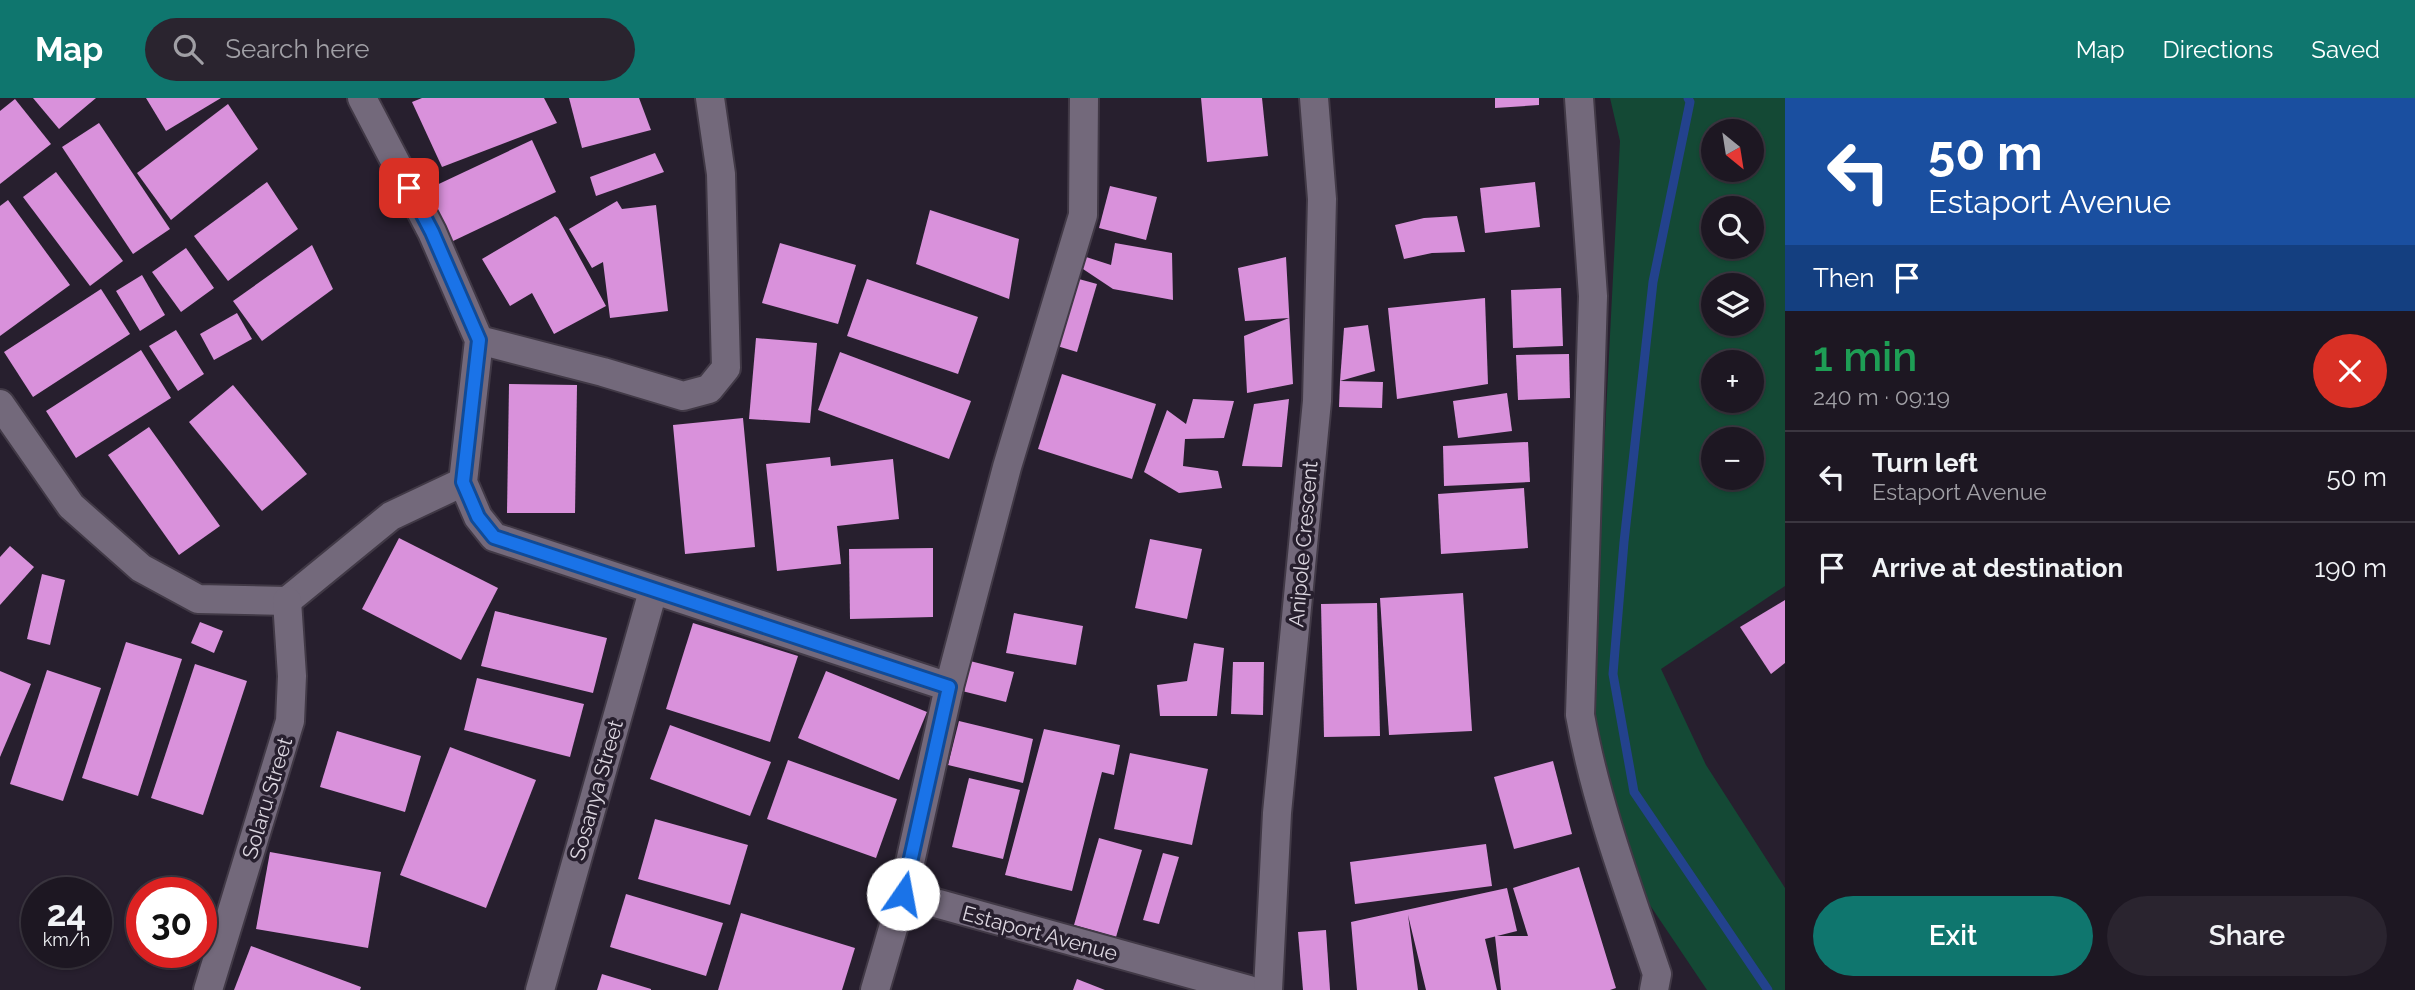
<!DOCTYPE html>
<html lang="en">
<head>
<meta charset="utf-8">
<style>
  body { margin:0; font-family:Raleway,sans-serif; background:#2a242f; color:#f1f3f6; height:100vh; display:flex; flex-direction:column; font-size:26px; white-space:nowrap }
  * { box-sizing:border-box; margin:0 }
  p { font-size:23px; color:#a09fa5 }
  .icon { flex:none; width:38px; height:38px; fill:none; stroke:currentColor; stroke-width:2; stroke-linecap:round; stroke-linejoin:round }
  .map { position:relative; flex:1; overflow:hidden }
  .side { display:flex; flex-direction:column; background:#1d1722; width:630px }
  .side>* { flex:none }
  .guide { background:#1a4fa0; color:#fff; overflow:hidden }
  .needle { width:46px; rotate:150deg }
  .controls { position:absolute; left:1701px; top:21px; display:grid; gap:14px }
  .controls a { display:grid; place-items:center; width:63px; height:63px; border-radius:50%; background:#1d1722; box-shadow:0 2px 5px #0004,0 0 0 2px #3b3640; font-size:35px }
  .speed { position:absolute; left:21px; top:779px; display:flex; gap:14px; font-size:35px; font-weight:700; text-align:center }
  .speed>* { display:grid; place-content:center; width:91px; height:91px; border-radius:50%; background:#1d1722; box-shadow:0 2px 5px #0004,0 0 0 2px #3b3640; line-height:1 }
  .speed small { font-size:18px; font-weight:400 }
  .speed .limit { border:10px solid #d22; background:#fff; color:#111 }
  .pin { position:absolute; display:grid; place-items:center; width:60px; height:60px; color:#fff; margin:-30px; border-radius:14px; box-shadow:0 4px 10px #0006 }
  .me { position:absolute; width:77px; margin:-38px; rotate:12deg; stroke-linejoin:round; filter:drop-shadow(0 0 5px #0008) }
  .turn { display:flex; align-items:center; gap:24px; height:147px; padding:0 28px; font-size:32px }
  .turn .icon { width:91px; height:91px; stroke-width:2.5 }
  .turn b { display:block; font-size:49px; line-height:60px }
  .then { display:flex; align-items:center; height:66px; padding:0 28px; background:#0003; gap:14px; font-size:26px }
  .round { display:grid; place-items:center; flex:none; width:74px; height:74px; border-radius:37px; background:#2a242f }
  .headline { display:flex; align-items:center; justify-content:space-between; height:119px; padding:0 28px }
  h1 { font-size:42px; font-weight:600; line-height:52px; color:#1e9e55 }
  .primary-button { display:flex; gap:14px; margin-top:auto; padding:14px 28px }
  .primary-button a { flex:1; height:80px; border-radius:42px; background:#0f766e; color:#fff; font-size:28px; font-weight:600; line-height:80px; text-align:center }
  .primary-button a+a { background:#2a242f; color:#f1f3f6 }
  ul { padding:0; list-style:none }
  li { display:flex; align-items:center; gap:21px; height:91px; padding:0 28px; border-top:2px solid #3b3640 }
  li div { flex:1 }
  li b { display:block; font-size:26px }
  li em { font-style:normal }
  header { display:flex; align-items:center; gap:42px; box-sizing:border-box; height:98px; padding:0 35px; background:#0f766e; color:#fff }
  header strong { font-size:33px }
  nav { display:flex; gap:38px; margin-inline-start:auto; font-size:24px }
  .search { width:490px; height:63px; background:#2a242f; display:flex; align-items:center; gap:18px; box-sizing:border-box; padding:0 24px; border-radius:38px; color:#a09fa5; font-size:26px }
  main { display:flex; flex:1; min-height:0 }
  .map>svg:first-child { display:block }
</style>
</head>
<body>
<header>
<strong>Map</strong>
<div class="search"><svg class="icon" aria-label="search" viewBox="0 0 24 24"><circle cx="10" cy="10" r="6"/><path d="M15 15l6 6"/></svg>Search here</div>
<nav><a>Map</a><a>Directions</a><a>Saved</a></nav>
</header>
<main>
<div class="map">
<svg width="1785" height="892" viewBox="0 0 1785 892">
  <rect width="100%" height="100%" fill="#271f2e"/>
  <path fill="#144935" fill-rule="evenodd" d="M1610,0h175v488l-124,83 45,96 79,123v102h-78l-82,-122 -36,-124 31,-603zM1713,33h39v39h-39zM1713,110h39v39h-39zM1713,187h39v39h-39zM1713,264h39v39h-39zM1713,341h39v39h-39z"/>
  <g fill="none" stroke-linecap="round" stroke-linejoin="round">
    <path stroke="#23428d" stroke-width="9" d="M1688,0l2,4 -37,180 -29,260 -11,132 21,118 134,198"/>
  </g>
  <g fill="#d991db">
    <path d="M33,0h63l-37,31z"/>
    <path d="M146,0h75l-55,33z"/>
    <path d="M422,0h122l13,25 -115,44 -30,-65z"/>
    <path d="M569,0h70l12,32 -69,18z"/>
    <path d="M1201,0h61l6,58 -61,6z"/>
    <path d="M1495,0h44v7l-44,3z"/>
    <path d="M15,1l36,45 -51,40v-73z"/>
    <path d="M228,6l30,45 -87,71 -34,-47z"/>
    <path d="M99,25l71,106 -37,25 -71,-107z"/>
    <path d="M532,42l24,52 -105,50 -25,-52z"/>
    <path d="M655,55l9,19 -68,24 -6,-19z"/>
    <path d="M56,74l67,89 -33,25 -67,-89z"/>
    <path d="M267,84l31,47 -70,52 -34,-45z"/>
    <path d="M1535,84l5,45 -55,6 -5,-45z"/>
    <path d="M1110,88l47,11 -11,43 -47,-12z"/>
    <path d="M8,102l62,85 -70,51v-130z"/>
    <path d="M617,103l5,8 34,-4 12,106 -58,7 -7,-56 -11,6 -23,-39z"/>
    <path d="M930,112l89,29 -10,60 -93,-35z"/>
    <path d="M555,118l3,2 48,88 -52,28 -22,-41 -22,13 -28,-47z"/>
    <path d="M1457,118l8,36 -33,1 -28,6 -9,-34 29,-7z"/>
    <path d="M780,145l76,22 -18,59 -76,-21z"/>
    <path d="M1115,145l57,10 1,47 -60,-11 -33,-22 3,-11 28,9z"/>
    <path d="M312,147l21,44 -71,52 -29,-40z"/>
    <path d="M186,150l28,40 -33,24 -29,-40z"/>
    <path d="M1286,159l7,127 -46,9 -3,-57 45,-18 -44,3 -7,-53z"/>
    <path d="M142,177l23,40 -25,16 -24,-40z"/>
    <path d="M1068,178l29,8 -20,68 -30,-9z"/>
    <path d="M867,181l111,38 -20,57 -111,-38z"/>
    <path d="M1561,190l2,58 -50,2 -2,-58z"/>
    <path d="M101,191l29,45 -97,63 -29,-45z"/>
    <path d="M1485,200l3,86 -91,15 -9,-91z"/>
    <path d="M237,215l15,26 -38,21 -14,-26z"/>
    <path d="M1368,227l7,46 -35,10 4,-53z"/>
    <path d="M176,232l28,44 -26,17 -29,-45z"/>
    <path d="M756,240l61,5 -7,80 -61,-4z"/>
    <path d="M141,252l30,48 -95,60 -30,-47z"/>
    <path d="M840,254l131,49 -22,58 -131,-49z"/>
    <path d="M1569,256l1,44 -52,2 -2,-45z"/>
    <path d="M1062,276l94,30 -24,75 -94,-30z"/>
    <path d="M1340,283l43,1 -1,26 -43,-1z"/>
    <path d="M509,286l68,1 -2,128h-68z"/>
    <path d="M233,287l74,89 -45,37 -73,-89z"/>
    <path d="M1507,295l5,38 -54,7 -5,-37z"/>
    <path d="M1193,301l41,2 -10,37 -39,1 -2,27 35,5 4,17 -43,5 -35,-21 23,-62 19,14z"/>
    <path d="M1289,301l-7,68 -40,-1 12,-62z"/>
    <path d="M743,320l12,129 -70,7 -12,-129z"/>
    <path d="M149,329l71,99 -41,29 -71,-100z"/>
    <path d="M1528,344l2,40 -86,4 -1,-40z"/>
    <path d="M830,359l1,9 62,-7 6,60 -62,7 4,38 -64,7 -11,-107z"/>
    <path d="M1524,390l4,60 -87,6 -3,-60z"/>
    <path d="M399,440l99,50 -37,72 -99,-51z"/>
    <path d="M1150,441l52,10 -15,70 -52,-11z"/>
    <path d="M10,448l24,21 -34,38v-48z"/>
    <path d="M933,450v69l-83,2 -1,-70z"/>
    <path d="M42,476l23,6 -15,65 -23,-6z"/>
    <path d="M1463,495l9,138 -83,4 -9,-137z"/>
    <path d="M1785,502v63l-14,11 -31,-47z"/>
    <path d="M1377,505l3,133 -56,1 -3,-133z"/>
    <path d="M495,513l112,27 -14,55 -112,-27z"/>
    <path d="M1014,515l69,13 -7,39 -70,-12z"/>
    <path d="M200,524l23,9 -9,22 -23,-10z"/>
    <path d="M693,525l105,33 -28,86 -104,-33z"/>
    <path d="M126,544l56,17 -44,137 -56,-18z"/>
    <path d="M1194,545l30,5 -7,68h-57l-3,-31 30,-4z"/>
    <path d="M970,563l44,11 -8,30 -44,-11z"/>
    <path d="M1233,564h31l-1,53 -32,-1z"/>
    <path d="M195,566l52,17 -44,134 -52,-17z"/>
    <path d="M47,572l54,18 -38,113 -53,-17z"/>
    <path d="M0,573l31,13 -31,73z"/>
    <path d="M826,573l101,41 -28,68 -101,-42z"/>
    <path d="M477,580l107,26 -14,53 -106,-27z"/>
    <path d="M959,623l74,18 -10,44 -75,-18z"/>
    <path d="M670,627l101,37 -21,54 -100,-37z"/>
    <path d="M1044,631l76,16 -6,30 -12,-3 -30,119 -67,-16z"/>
    <path d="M337,633l84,25 -16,56 -85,-25z"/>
    <path d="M450,649l86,33 -50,128 -86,-33z"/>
    <path d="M1130,655l78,16 -16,76 -78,-16z"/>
    <path d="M788,662l109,39 -21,59 -109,-39z"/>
    <path d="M1553,663l19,73 -58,15 -20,-72z"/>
    <path d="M969,680l51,12 -17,69 -51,-12z"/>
    <path d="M655,721l93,26 -18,60 -92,-26z"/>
    <path d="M1099,740l43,12 -26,87 -42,-12z"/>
    <path d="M1486,746l6,42 -137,18 -5,-42z"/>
    <path d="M270,754l111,20 -13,76 -112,-19z"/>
    <path d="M1163,755l16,4 -20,67 -16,-4z"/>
    <path d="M1579,769l37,121 -6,2h-109l-6,-54h33l-15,-48z"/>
    <path d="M1507,790l10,43 -32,8 12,51h-71l-18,-75 10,75h-61l-6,-68z"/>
    <path d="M626,796l97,29 -17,53 -96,-29z"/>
    <path d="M741,815l114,35 -13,42h-124z"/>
    <path d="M1326,832l4,60h-27l-5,-58z"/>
    <path d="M251,848l110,41 -1,3h-126z"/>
    <path d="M602,876l49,15v1h-54z"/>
    <path d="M1077,881l28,11h-32z"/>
  </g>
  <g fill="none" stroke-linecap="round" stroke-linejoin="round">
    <defs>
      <g id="street">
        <path d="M362,0l70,134 47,108 -16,142 15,35 16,20 455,150 -46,207 346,96"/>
        <path d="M1579,0l14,198 -13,419c16,89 48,173 77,259l-3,16"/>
        <path d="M479,242l124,32 80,24 26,-7 17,-21 -5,-194 -11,-76"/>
        <path d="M0,306l71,102 70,62 57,31 89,2 104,-85 72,-34"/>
        <path d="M949,589l58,-220 76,-252 1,-117"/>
        <path d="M208,892l82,-269 2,-45 -5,-75"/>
        <path d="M540,892l113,-399"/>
        <path d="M875,892l28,-96"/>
        <path d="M1268,892l9,-177 40,-412 5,-202 -8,-101"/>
      </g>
    </defs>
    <use href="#street" stroke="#413946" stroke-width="32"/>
    <use href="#street" stroke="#73697b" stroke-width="28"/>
  </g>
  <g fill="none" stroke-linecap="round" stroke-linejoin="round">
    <defs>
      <path id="route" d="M409,90l23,44 47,108 -16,142 15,35 16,20 455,150 -46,207"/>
    </defs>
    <use href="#route" stroke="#114b97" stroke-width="18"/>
    <use href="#route" stroke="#1a73e8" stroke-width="12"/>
  </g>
  <g text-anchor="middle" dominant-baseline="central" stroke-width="7" stroke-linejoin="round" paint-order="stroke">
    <g font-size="21" fill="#dcd6e0" stroke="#271f2e">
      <text transform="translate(1303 446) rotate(-85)">Anipole Crescent</text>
      <text transform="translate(596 692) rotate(-74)">Sosanya Street</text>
      <text transform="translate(267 700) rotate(-73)">Solaru Street</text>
      <text transform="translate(1040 835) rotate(15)">Estaport Avenue</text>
    </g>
  </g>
</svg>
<div class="controls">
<a><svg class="needle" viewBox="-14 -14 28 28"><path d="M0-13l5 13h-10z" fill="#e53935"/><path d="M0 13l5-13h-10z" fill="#a09fa5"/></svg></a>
<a><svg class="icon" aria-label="search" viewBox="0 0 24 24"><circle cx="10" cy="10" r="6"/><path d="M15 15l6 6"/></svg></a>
<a><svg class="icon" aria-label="layers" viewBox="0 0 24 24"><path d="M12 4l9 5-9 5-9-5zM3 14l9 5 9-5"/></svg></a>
<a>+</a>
<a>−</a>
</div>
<div class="speed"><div>24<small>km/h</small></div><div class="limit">30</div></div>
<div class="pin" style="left:409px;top:90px;background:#d93025"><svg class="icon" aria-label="arrive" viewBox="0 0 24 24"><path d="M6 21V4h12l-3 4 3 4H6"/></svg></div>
<svg class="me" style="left:903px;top:796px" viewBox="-20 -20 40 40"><circle r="19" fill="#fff"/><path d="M0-13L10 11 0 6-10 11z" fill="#1a73e8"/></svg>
</div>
<section class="side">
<div class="guide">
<div class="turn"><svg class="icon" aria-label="left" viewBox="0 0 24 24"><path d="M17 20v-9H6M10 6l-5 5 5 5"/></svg><div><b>50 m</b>Estaport Avenue</div></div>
<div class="then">Then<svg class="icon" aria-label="arrive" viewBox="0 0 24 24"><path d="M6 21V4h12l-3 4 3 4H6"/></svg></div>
</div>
<div class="headline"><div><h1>1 min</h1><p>240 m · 09:19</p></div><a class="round" style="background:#d93025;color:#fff"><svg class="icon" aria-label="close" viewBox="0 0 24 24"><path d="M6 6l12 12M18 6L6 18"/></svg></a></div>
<ul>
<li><svg class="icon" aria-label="left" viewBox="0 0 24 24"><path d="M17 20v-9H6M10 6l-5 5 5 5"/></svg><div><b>Turn left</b><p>Estaport Avenue</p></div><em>50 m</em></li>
<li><svg class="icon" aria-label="arrive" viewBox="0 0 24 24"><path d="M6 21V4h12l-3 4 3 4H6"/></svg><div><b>Arrive at destination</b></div><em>190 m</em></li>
</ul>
<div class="primary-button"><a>Exit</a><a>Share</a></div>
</section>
</main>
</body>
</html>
